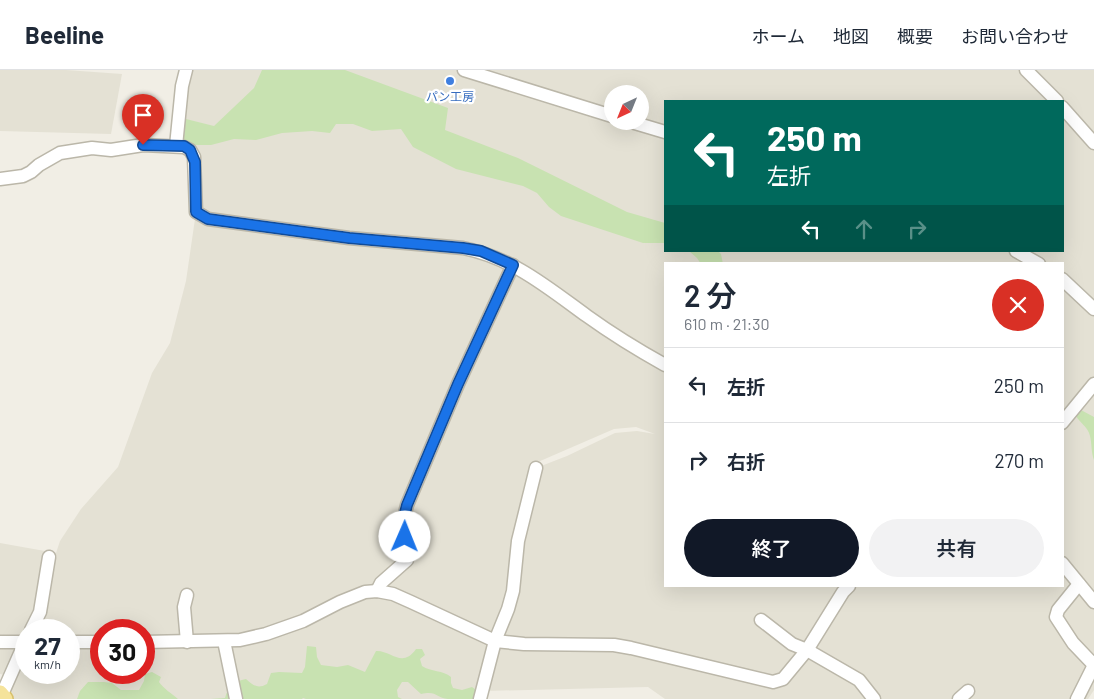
<!DOCTYPE html>
<html lang="ja">
<head>
<meta charset="utf-8">
<style>
  body { margin:0; font-family:Barlow,"Noto Sans JP",sans-serif; background:#f2f2f3; color:#1f2937; height:100vh; display:flex; flex-direction:column; font-size:19px; white-space:nowrap }
  * { box-sizing:border-box; margin:0 }
  p { font-size:16px; color:#747a83 }
  .icon { flex:none; width:28px; height:28px; fill:none; stroke:currentColor; stroke-width:2; stroke-linecap:round; stroke-linejoin:round }
  .map { position:relative; flex:1; overflow:hidden }
  .panel { position:absolute; left:664px; top:192px; width:400px; height:325px; display:flex; flex-direction:column; background:#fff; border-radius:0px; box-shadow:0 5px 20px #0002 }
  .panel>* { flex:none }
  .hud { position:absolute; left:664px; top:30px; width:400px; height:152px; border-radius:0px; box-shadow:0 5px 20px #0002; background:#00695c; color:#fff; overflow:hidden }
  .needle { width:32px; rotate:223deg }
  .controls { position:absolute; left:604px; top:15px; display:grid; gap:10px }
  .controls a { display:grid; place-items:center; width:45px; height:45px; border-radius:50%; background:#fff; box-shadow:0 5px 20px #0002; font-size:25px }
  .speed { position:absolute; left:15px; top:549px; display:flex; gap:10px; font-size:25px; font-weight:700; text-align:center }
  .speed>* { display:grid; place-content:center; width:65px; height:65px; border-radius:50%; background:#fff; box-shadow:0 5px 20px #0002; line-height:1 }
  .speed small { font-size:12px; font-weight:400 }
  .speed .limit { border:8px solid #d22; background:#fff; color:#111 }
  .pin { position:absolute; display:grid; place-items:center; width:42px; height:42px; color:#fff; margin:-51px -21px; border-radius:50% 50% 50% 0; rotate:-45deg; box-shadow:0 0 5px #0007 }
  .pin .icon { rotate:45deg }
  .me { position:absolute; width:55px; margin:-28px; rotate:1deg; stroke-linejoin:round; filter:drop-shadow(0 0 4px #0008) }
  .turn { display:flex; align-items:center; gap:18px; height:105px; padding:0 20px; font-size:22px }
  .turn .icon { width:65px; height:65px; stroke-width:2.5 }
  .turn b { display:block; font-size:35px; line-height:42px }
  .lanes { display:flex; align-items:center; height:48px; padding:0 20px; background:#0003; justify-content:center; gap:25px; direction:ltr }
  .lanes .off { opacity:.35 }
  .round { display:grid; place-items:center; flex:none; width:52px; height:52px; border-radius:26px; background:#f2f2f3 }
  .headline { display:flex; align-items:center; justify-content:space-between; height:85px; padding:0 20px }
  h1 { font-size:30px; font-weight:600; line-height:38px }
  .primary-button { display:flex; gap:10px; margin-top:auto; padding:10px 20px }
  .primary-button a { flex:1; height:58px; border-radius:30px; background:#111827; color:#fff; font-size:20px; font-weight:600; line-height:58px; text-align:center }
  .primary-button a+a { background:#f2f2f3; color:#1f2937 }
  ul { padding:0; list-style:none }
  li { display:flex; align-items:center; gap:15px; height:75px; padding:0 20px; border-top:1px solid #e0e1e3 }
  li div { flex:1 }
  li b { display:block; font-size:19px }
  li em { font-style:normal }
  header { display:flex; align-items:center; gap:30px; box-sizing:border-box; height:70px; padding:0 25px; background:#fff; border-bottom:1px solid #e0e1e3 }
  header strong { font-size:24px }
  nav { display:flex; gap:28px; margin-inline-start:auto; font-size:18px }
  .map>svg:first-child { display:block }
</style>
</head>
<body>
<header>
<strong>Beeline</strong>
<nav><a>ホーム</a><a>地図</a><a>概要</a><a>お問い合わせ</a></nav>
</header>
<div class="map">
<svg width="1094" height="629" viewBox="0 0 1094 629">
  <rect width="100%" height="100%" fill="#f1eee5"/>
  <g fill="#e4e1d4" fill-rule="evenodd">
    <path d="M0,0h66l56,4 -11,60 -111,-3z"/>
    <path d="M186,0h908v620l-6,9h-423l-17,-12 -165,4 25,-82 28,-141 31,-12 48,-23 22,-2 18,3 -19,-7 -22,2 -83,36 -22,112 -34,122h-475l6,-24 -6,-1v-131l56,10 4,-12 21,-32 37,-42 34,-94 18,-30 16,-62 10,-69 -1,-50 -11,-15zM612,24h28v27h-28zM665,31h397v150h-397zM665,194h397v322h-397zM26,560h43v42h-43zM101,560h43v42h-43z"/>
  </g>
  <g fill="#c8e2b1">
    <path d="M262,0h83l103,38 -3,22 73,28 109,54 38,11v20h-22l-82,-27 -12,-9 -12,-14 -14,-7 -67,-17 -43,-22 -12,-18 -29,2 -19,-7h-17l-6,9 -18,-2 -30,2 -26,7 -22,-1 -23,6h-15l-17,-3 3,-24 32,8 40,-38z"/>
    <path d="M689,181h29l3,3 2,10h-22l-4,-6z"/>
    <path d="M1081,340l13,7v43c-3,-8 -2,-16 -4,-24 -2,-9 -10,-13 -14,-20z"/>
    <path d="M307,576l9,1 1,10 4,8 16,2 11,-2 17,7 11,-21c15,-1 26,18 40,-2h6l3,6 -5,4 2,7c9,6 21,4 29,11v6l2,5 9,2 10,-3 7,5 -2,7c-9,0 -20,0 -29,0 -12,-1 -11,-9 -27,-5l-13,-12h-6l-5,8 1,7 4,2h-96l-3,-1 -1,1h-91l14,-1c3,-11 9,-17 21,-19 8,7 12,10 21,5l4,-11 8,-1 23,1 3,-6z"/>
    <path d="M152,602l9,5 -2,5c5,7 12,11 19,17h-101l3,-8 8,-9h16l8,1 9,7h18l5,-9 1,-7z"/>
  </g>
  <g fill="none" stroke-linecap="round" stroke-linejoin="round">
    <defs>
      <g id="minor">
        <path d="M464,0l148,46"/>
        <path d="M1026,0l31,31"/>
        <path d="M1062,37l32,36"/>
        <path d="M628,51l37,11"/>
        <path d="M176,76l6,-60 4,-16"/>
        <path d="M0,109l23,-3 8,-4 8,-7 21,-12 32,-5 19,2 32,-5 41,2 6,3 4,7 2,55 12,7 141,19 114,10c50,10 84,39 124,68 25,18 51,34 78,49"/>
        <path d="M1016,181l23,13"/>
        <path d="M1062,209l32,30"/>
        <path d="M1062,353l32,-39"/>
        <path d="M1062,493l32,39"/>
        <path d="M1079,514l-21,26 -2,7 17,26 21,22"/>
        <path d="M377,521l4,-8 26,-23c1,-11 -3,-20 -3,-32 -1,-8 1,-15 3,-23l51,-121 55,-119"/>
        <path d="M187,525l-3,12 3,35"/>
        <path d="M761,550l31,24 15,6 52,30 15,19"/>
        <path d="M31,560l9,-18 9,-55"/>
        <path d="M224,571l12,58"/>
        <path d="M0,572h26"/>
        <path d="M69,572h32"/>
        <path d="M144,572l96,-2 26,-6 37,-13 37,-19 25,-10 12,-1 16,3 18,8 84,39 29,3 90,1 17,3 142,34 10,-3 24,-29 36,-58 6,-6"/>
        <path d="M0,629l26,-59"/>
        <path d="M480,629l15,-58 13,-32 5,-18 5,-50 18,-73"/>
        <path d="M959,629l9,-8"/>
        <path d="M1077,629l17,-34"/>
      </g>
      <path id="major" d="M0,623l5,6"/>
    </defs>
    <use href="#minor" stroke="#bbb7a9" stroke-width="15"/>
    <use href="#major" stroke="#d8c16c" stroke-width="18"/>
    <use href="#minor" stroke="#fff" stroke-width="12"/>
    <use href="#major" stroke="#f5e39b" stroke-width="15"/>
  </g>
  <g fill="none" stroke-linecap="round" stroke-linejoin="round">
    <defs>
      <path id="route" d="M143,75l41,1 6,4 5,12 1,50 12,7 141,19 114,10 18,3 32,14 -55,119 -51,121 -3,12 1,20"/>
    </defs>
    <use href="#route" stroke="#114b97" stroke-width="12"/>
    <use href="#route" stroke="#1a73e8" stroke-width="9"/>
  </g>
  <circle fill="#3f7fe0" stroke="#fff" stroke-width="2" cx="450" cy="11" r="5"/>
  <g text-anchor="middle" dominant-baseline="central" stroke-width="4.5" stroke-linejoin="round" paint-order="stroke">
    <g font-size="12" fill="#366cbe" stroke="#fff">
      <text x="450" y="26">パン工房</text>
    </g>
  </g>
</svg>
<div class="controls">
<a><svg class="needle" viewBox="-14 -14 28 28"><path d="M0-13l5 13h-10z" fill="#e53935"/><path d="M0 13l5-13h-10z" fill="#747a83"/></svg></a>
</div>
<div class="speed"><div>27<small>km/h</small></div><div class="limit">30</div></div>
<div class="pin" style="left:143px;top:75px;background:#d93025"><svg class="icon" aria-label="arrive" viewBox="0 0 24 24"><path d="M6 21V4h12l-3 4 3 4H6"/></svg></div>
<svg class="me" style="left:405px;top:467px" viewBox="-20 -20 40 40"><circle r="19" fill="#fff"/><path d="M0-13L10 11 0 6-10 11z" fill="#1a73e8"/></svg>
<div class="hud">
<div class="turn"><svg class="icon" aria-label="left" viewBox="0 0 24 24"><path d="M17 20v-9H6M10 6l-5 5 5 5"/></svg><div><b>250 m</b>左折</div></div>
<div class="lanes"><svg class="icon" aria-label="left" viewBox="0 0 24 24"><path d="M17 20v-9H6M10 6l-5 5 5 5"/></svg><svg class="icon off" aria-label="ahead" viewBox="0 0 24 24"><path d="M12 20V5M6 11l6-6 6 6"/></svg><svg class="icon off" aria-label="right" viewBox="0 0 24 24"><path d="M7 20v-9h11M14 6l5 5-5 5"/></svg></div>
</div>
<section class="panel">
<div class="headline"><div><h1>2 分</h1><p>610 m · 21:30</p></div><a class="round" style="background:#d93025;color:#fff"><svg class="icon" aria-label="close" viewBox="0 0 24 24"><path d="M6 6l12 12M18 6L6 18"/></svg></a></div>
<ul>
<li><svg class="icon" aria-label="left" viewBox="0 0 24 24"><path d="M17 20v-9H6M10 6l-5 5 5 5"/></svg><div><b>左折</b></div><em>250 m</em></li>
<li><svg class="icon" aria-label="right" viewBox="0 0 24 24"><path d="M7 20v-9h11M14 6l5 5-5 5"/></svg><div><b>右折</b></div><em>270 m</em></li>
</ul>
<div class="primary-button"><a>終了</a><a>共有</a></div>
</section>
</div>
</body>
</html>
